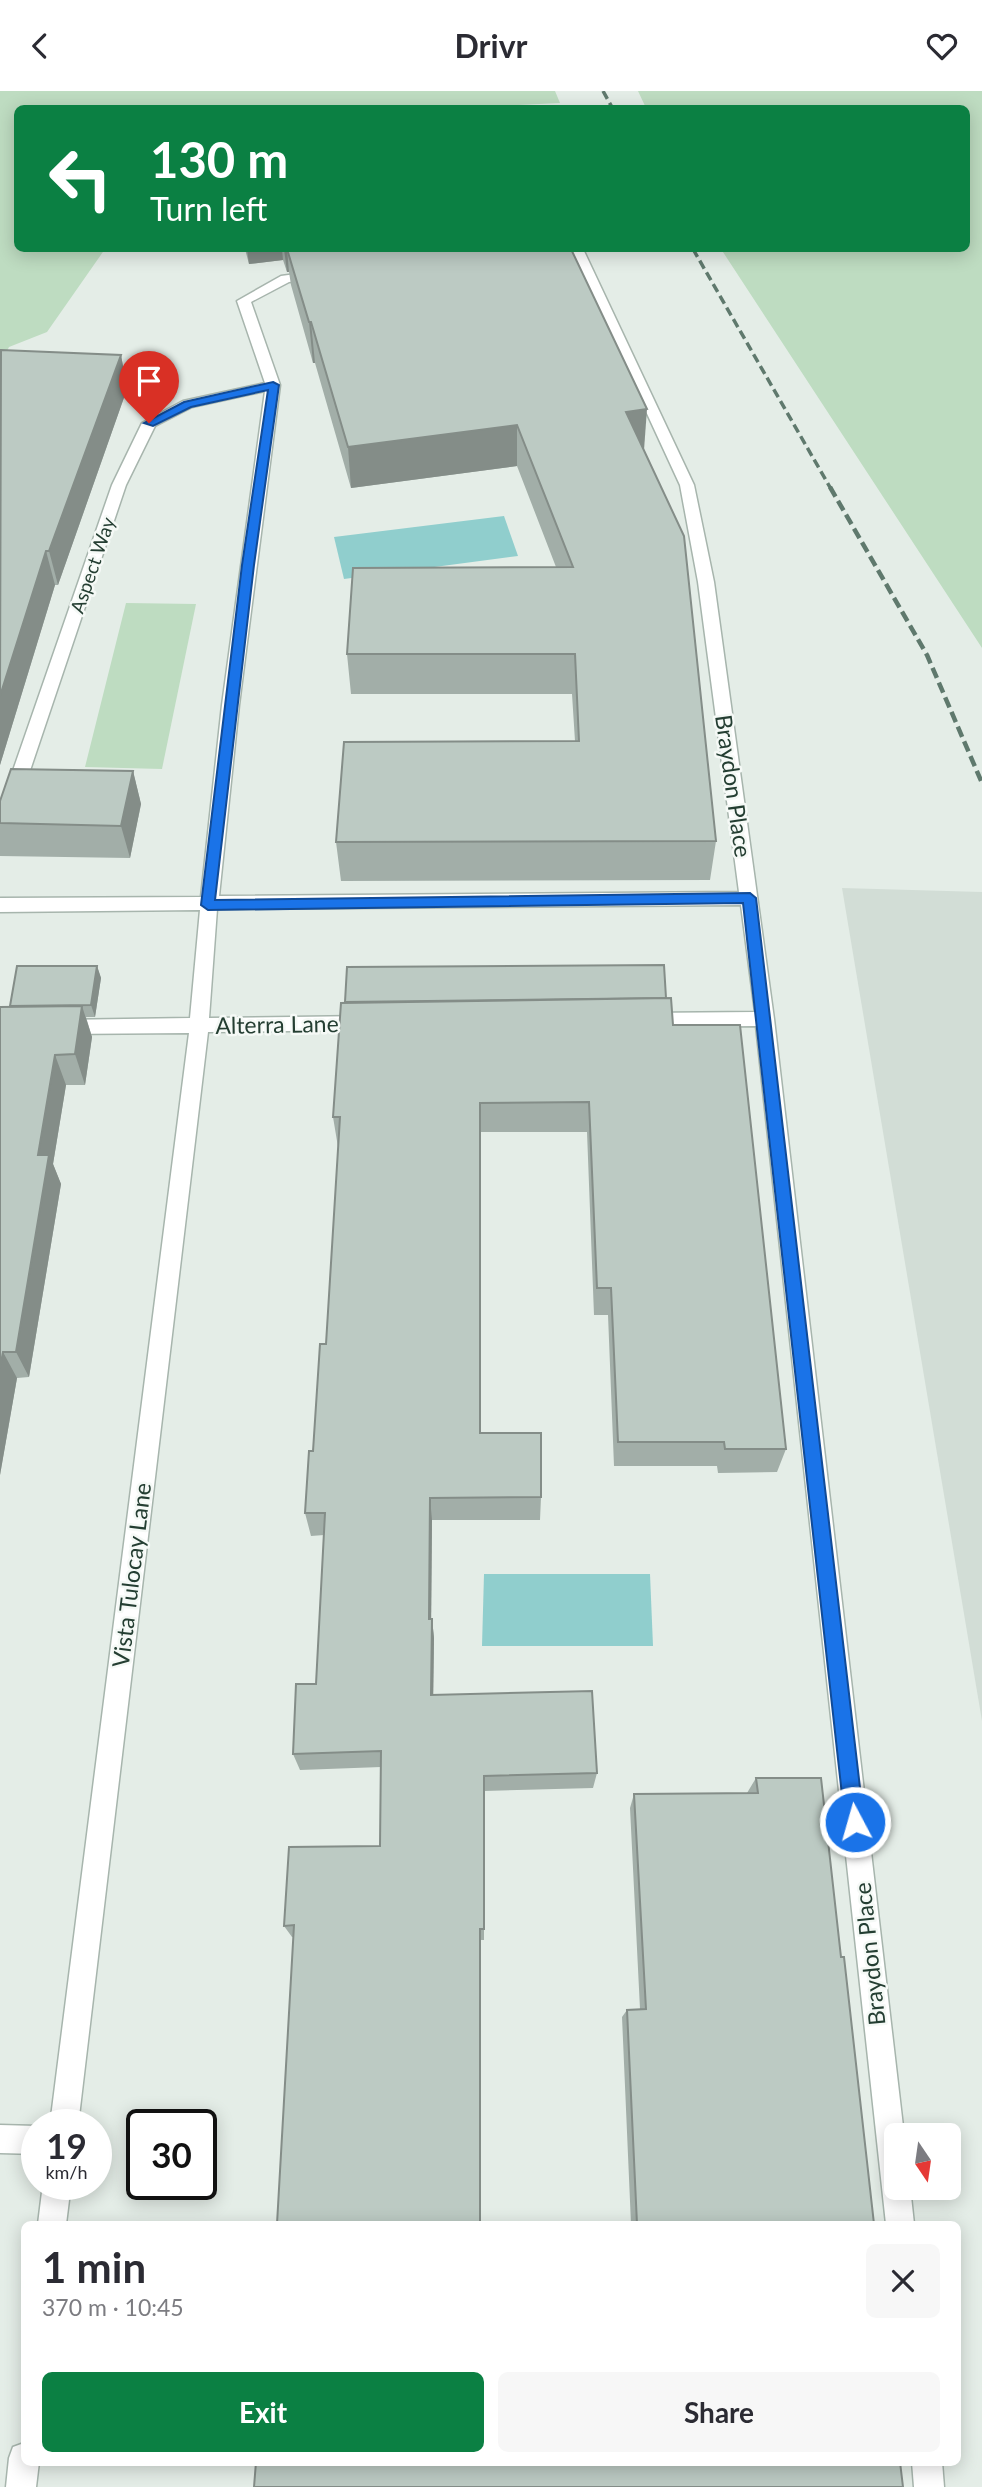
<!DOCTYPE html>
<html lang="en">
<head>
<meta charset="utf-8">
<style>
  body { margin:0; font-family:Lato,sans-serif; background:#f7f7f7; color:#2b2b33; height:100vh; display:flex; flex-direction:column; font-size:26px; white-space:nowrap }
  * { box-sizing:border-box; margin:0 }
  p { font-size:23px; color:#7c7c81 }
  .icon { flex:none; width:38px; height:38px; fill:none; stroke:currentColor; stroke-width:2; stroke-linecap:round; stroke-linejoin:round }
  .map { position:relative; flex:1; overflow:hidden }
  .details { position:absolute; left:21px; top:2130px; width:940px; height:245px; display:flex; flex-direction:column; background:#fff; border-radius:10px; box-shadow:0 4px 18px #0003 }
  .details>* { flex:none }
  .banner { position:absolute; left:14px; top:14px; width:956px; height:147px; border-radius:10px; box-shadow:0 4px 18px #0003; background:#0b8043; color:#fff; overflow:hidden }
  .needle { width:46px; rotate:167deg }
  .buttons { position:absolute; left:884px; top:2032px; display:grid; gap:14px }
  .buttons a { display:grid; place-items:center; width:77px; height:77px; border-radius:10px; background:#fff; box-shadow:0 4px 18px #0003; font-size:35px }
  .speed { position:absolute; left:21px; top:2018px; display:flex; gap:14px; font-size:35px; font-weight:700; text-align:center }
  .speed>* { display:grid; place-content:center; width:91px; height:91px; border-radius:50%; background:#fff; box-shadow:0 4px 18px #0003; line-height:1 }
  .speed small { font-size:18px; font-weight:400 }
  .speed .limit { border:4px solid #111; border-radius:10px; background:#fff; color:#111 }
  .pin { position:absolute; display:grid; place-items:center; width:60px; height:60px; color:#fff; margin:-72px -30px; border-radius:50% 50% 50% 0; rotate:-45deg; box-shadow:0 0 7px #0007 }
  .pin .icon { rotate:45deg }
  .me { position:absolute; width:77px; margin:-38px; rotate:354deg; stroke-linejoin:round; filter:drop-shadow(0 0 5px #0008) }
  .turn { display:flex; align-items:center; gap:24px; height:147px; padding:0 21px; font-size:32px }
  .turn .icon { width:91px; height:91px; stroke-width:2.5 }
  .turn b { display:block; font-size:49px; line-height:60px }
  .round { display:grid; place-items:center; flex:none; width:74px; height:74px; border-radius:10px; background:#f7f7f7 }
  .overview { display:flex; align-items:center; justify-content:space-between; height:119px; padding:0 21px }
  h1 { font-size:42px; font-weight:700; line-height:52px }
  .primary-button { display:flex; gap:14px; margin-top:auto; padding:14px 21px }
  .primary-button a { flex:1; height:80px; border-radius:10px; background:#0b8043; color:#fff; font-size:28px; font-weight:700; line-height:80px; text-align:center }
  .primary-button a+a { background:#f7f7f7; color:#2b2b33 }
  header { display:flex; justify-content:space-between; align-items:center; height:91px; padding:0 21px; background:#fff; font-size:32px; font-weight:700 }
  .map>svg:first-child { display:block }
</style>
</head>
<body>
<header><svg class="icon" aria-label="back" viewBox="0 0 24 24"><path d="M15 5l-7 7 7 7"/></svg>Drivr<svg class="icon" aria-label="heart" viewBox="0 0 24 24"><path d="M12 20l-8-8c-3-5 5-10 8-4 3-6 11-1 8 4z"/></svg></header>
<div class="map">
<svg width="982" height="2396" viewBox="0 0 982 2396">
  <rect width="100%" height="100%" fill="#e4ede7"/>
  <path fill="#d2ddd6" d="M842,797l140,4v829z"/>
  <g fill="#bedcc1">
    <path d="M0,0h555l5,12 -109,5 -433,1v140h87l-58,83 -38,15 -9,18z"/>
    <path d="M638,0h344v557l-261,-399h245v-140l-320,-1z"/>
    <path d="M126,512l70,1 -34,165 -77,-2z"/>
  </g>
  <g fill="#90cecd">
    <path d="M504,425l14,40 -174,23 -10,-42z"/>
    <path d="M484,1483h166l3,72h-171z"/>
  </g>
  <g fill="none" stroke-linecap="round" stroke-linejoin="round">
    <defs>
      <g id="minor">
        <path d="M571,158h12l111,236 20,97 60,437 130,1116h-8v52h14l4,37h-28l-130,-1198 -111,1 -7,-2 -2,-5 2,-5 7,-2 110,-1 -14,-107 -524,4 -8,109 158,-2 7,2 2,5 -2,5 -7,2 -159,2 -130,1093h-28l139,-1092 -129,1 -7,-2 -2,-5 2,-5 7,-2 130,-2 10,-108 -200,2v-14l201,-1 21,-192 43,-314 -73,16 -37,19 -29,59 -117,348 -9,6v-31l112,-323 30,-62 41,-22 82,-18 -28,-82 44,-25 37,-5 5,1v6l-34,4 -38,20 29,83 -41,320 -20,191 520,-4 -41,-310 -18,-97z"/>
        <path d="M0,2034l37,1v28l-37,-1z"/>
        <path d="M43,2093h28l-5,40h-28z"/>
        <path d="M24,2352v19h15l-3,25h-30l3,-29 4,-11z"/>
        <path d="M912,2371h30l2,25h-30z"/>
      </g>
    </defs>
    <use href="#minor" stroke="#a7b5ad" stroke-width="3"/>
    <use href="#minor" fill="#fff" fill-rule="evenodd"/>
    <g stroke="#5f796d" stroke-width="3.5" stroke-dasharray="9 4.5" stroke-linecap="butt">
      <path d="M603,0l10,18"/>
      <path d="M693,158l138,240"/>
    </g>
    <path stroke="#5f796d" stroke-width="4.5" stroke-dasharray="11 5" stroke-linecap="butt" d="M830,396l97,168 55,128"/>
  </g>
  <g fill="#a2aea8">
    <path d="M245,158h326l73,201 72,391 -6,39 -369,1 -5,-39 239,-101 -3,-47h-221l-4,-40 209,-87 -39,-101 -166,22 -36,-125h-2l-22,-78 -2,-13h-2l-4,-12 -34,4z"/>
    <path d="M0,260l121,4 6,34 -69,196h-3l-55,180z"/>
    <path d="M133,680l8,33 -11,54 -130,-2v-55z"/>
    <path d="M97,875l4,12 -6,39h-9l6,20 -7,48h-19l-13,79 8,20 -32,193 -12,1 -17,97 10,-468z"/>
    <path d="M666,907l120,451 -9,23 -59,1 -1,-7h-103l-6,-151h-14l-7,-183h-106l-1,301 61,64 -1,23h-108l-1,99h1l2,19 -1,57 164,78 -4,15 -109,3v149l-192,-3 -8,-11 96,-80 1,-79 -81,3 -7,-16 23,-70 8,-149 -13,1 -6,-23 21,-169 12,-197 -5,-30z"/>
    <path d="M756,1687l85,179 33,267h-243l-9,-207 5,-7 13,-1 -10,-201 4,-14 113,-1z"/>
  </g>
  <g fill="#848d88">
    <path d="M247,158h35l1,11 -34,4z"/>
    <path d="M284,158h3l2,23h-2z"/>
    <path d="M309,231h2l4,41h-2z"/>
    <path d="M121,264l6,34 -69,196 -9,-34z"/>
    <path d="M647,318l-3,41 -18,-38z"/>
    <path d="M517,334v41l-166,22 -3,-41z"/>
    <path d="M46,460l9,34 -55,180v-69z"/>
    <path d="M133,680l8,33 -11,54 -9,-32z"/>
    <path d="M97,875l4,12 -6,39 -4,-12z"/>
    <path d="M82,915l10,31 -7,48 -10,-31z"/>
    <path d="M55,964l11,30 -13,79 8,20 -32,193 -13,-25 22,-197z"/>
    <path d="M3,1261l14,26 -17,97v-107z"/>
    <path d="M430,1407l2,22 -1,119 -2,-20z"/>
    <path d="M432,1528l2,19 -1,75 -2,-18z"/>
  </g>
  <g fill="#bccac3" stroke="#848d88" stroke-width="2">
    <path d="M287,158h284l76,160 -21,3 58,124 32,305 -380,1 8,-100 235,-1 -4,-87h-228l6,-86 220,-1 -56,-142 -169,22 -37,-125h-2z"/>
    <path d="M1,259l120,5 -72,196h-3l-46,145z"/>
    <path d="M11,678l122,2 -12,55 -121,-3v-22z"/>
    <path d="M664,874l2,33 -321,4 2,-35z"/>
    <path d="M17,875h80l-6,39 -81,1z"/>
    <path d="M671,907l2,27h67l46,424h-61l-1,-7h-106l-7,-154h-14l-8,-186 -109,1v330h61v64l-111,1 -1,121h3l-1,76 161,-4 5,82 -113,3v153h-4v295h-203l17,-299 -10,1 5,-79 91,-1 1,-95 -88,3 3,-70h20l9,-171h-20l4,-62h4l7,-107h6l14,-227h-7l8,-114z"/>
    <path d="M82,915l-7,48 -20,1 -17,100h11l-33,197h-13l-3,16v-361z"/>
    <path d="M756,1687h65l20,179h3l30,267h-237l-10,-214 19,-1 -12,-215 124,-1z"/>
    <path d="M256,2371h644l3,25h-649z"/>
  </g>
  <path fill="#1a73e8" stroke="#114b97" stroke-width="2" d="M273,291l6,3 -25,180 -39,335 535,-7 6,5 108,924 -3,7 -6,3 -7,-3 -3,-7 -102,-919 -535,7 -7,-5 41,-340 26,-175 -77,17 -38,19 -9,-3 40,-21z"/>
  <g text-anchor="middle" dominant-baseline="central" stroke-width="5" stroke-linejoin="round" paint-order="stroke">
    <g font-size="19" fill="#243e32" stroke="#f5f9f6">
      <text transform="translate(92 474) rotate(-71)">Aspect Way</text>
    </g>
    <g font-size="23" fill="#243e32" stroke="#f5f9f6">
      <text transform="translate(734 695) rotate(82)">Braydon Place</text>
      <text transform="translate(277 933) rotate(-1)">Alterra Lane</text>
      <text transform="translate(131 1484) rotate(-83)">Vista Tulocay Lane</text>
      <text transform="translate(869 1863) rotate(-96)">Braydon Place</text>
    </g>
  </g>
</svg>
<div class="buttons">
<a><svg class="needle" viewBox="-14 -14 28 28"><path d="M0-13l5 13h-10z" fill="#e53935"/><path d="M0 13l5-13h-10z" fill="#7c7c81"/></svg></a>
</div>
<div class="speed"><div>19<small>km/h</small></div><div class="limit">30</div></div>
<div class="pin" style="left:149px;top:332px;background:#d93025"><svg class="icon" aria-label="arrive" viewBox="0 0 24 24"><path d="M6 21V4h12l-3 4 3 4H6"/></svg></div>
<svg class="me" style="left:855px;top:1731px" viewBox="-20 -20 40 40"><circle r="17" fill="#1a73e8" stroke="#fff" stroke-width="3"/><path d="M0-11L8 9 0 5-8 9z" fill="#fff"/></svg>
<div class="banner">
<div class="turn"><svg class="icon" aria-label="left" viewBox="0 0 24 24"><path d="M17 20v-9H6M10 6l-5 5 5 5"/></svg><div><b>130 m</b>Turn left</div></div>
</div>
<section class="details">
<div class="overview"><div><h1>1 min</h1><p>370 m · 10:45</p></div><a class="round"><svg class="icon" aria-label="close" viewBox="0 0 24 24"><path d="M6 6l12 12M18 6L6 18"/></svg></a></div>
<div class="primary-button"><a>Exit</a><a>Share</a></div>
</section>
</div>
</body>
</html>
